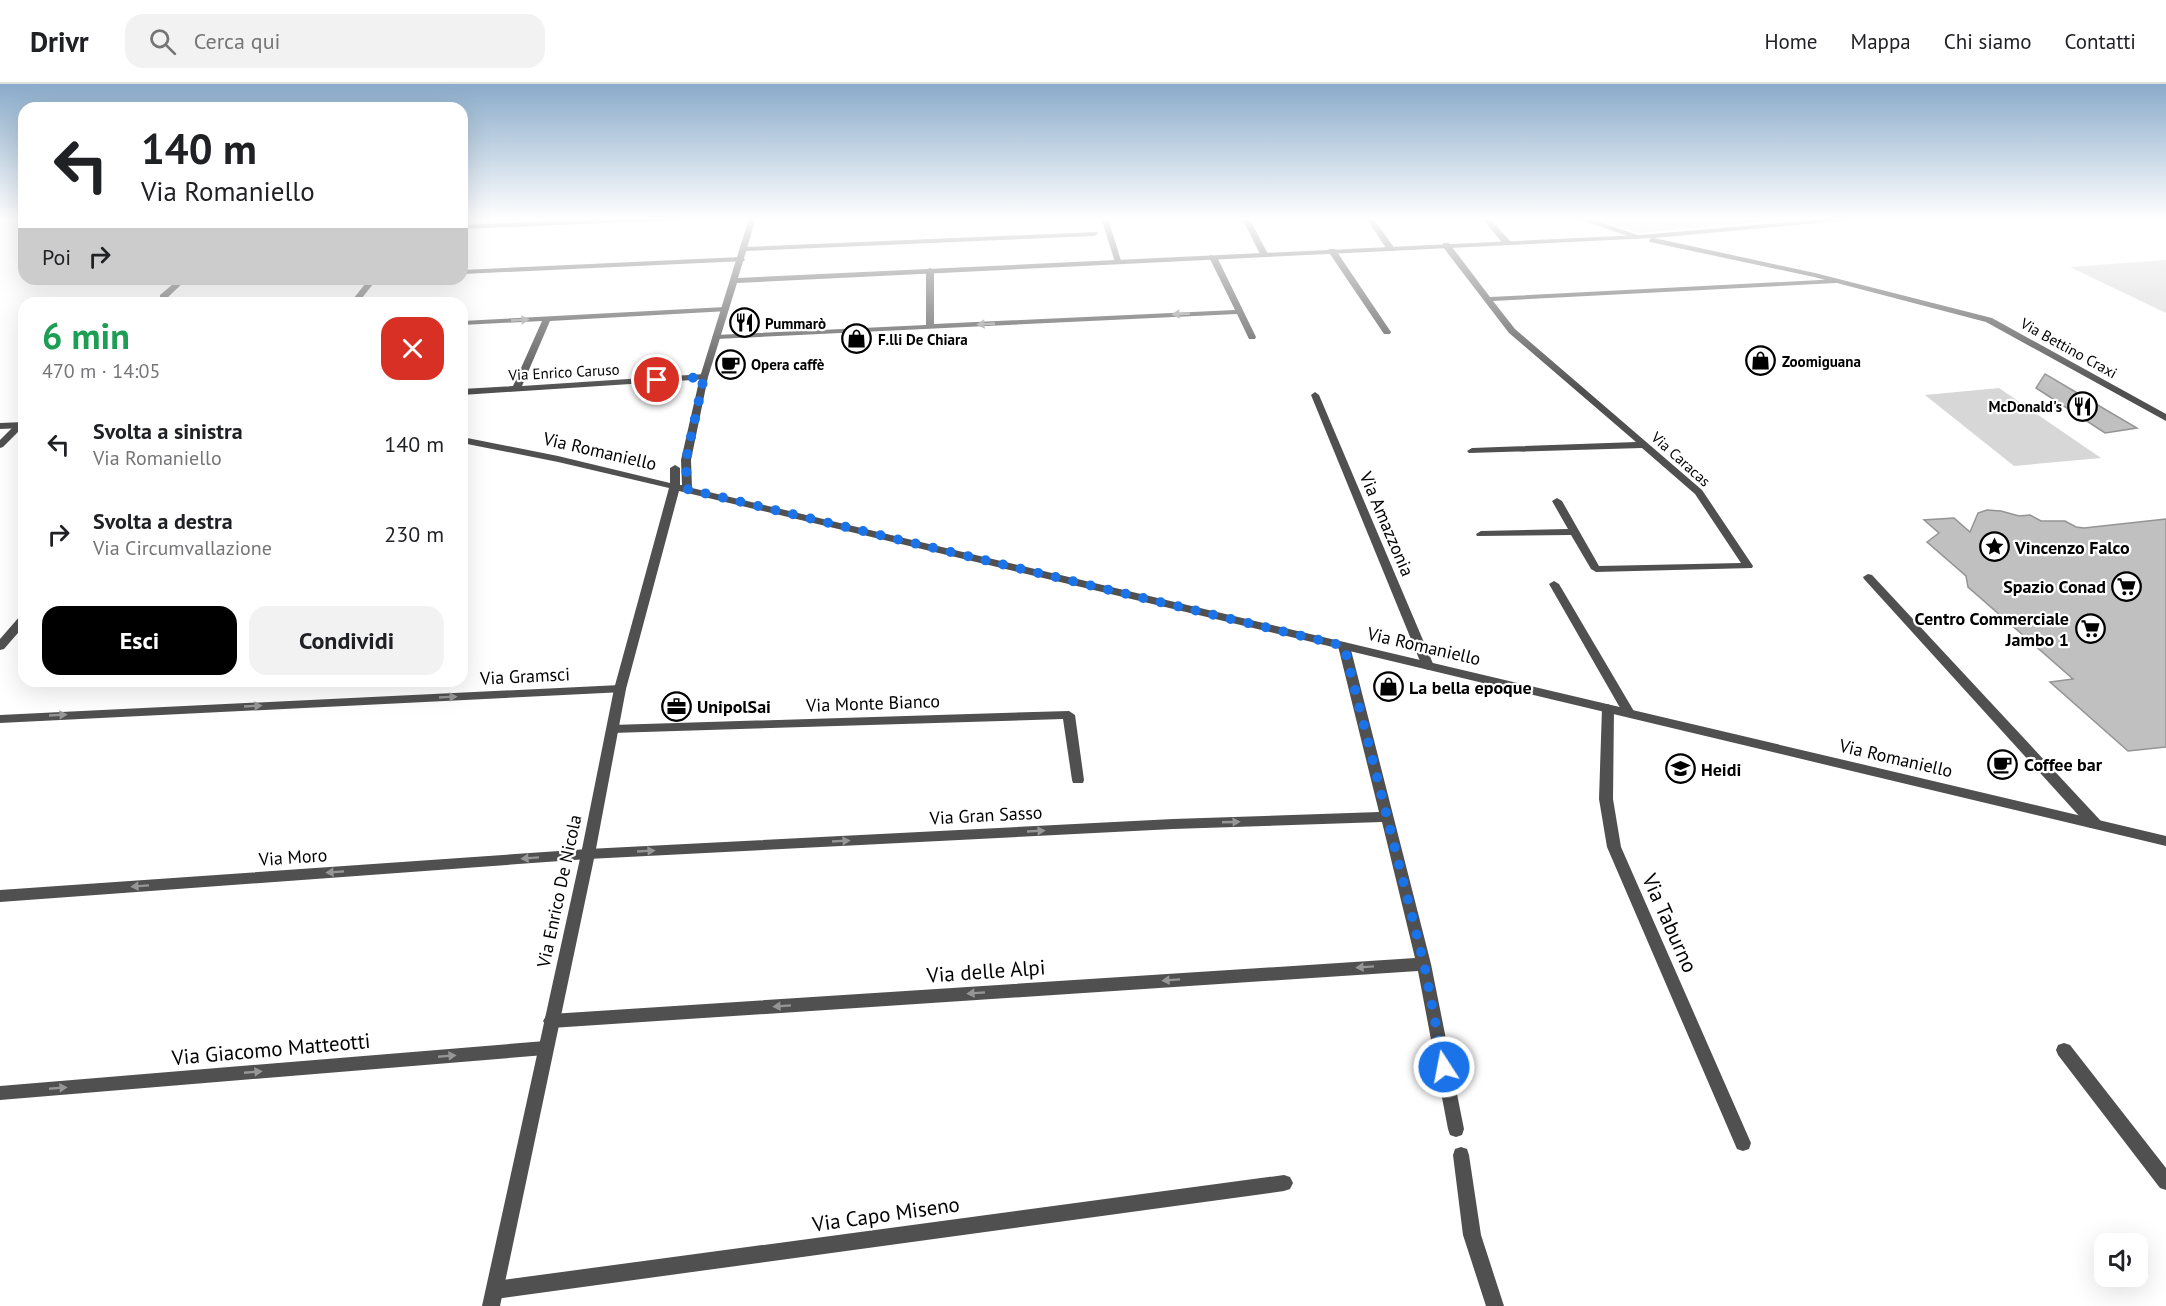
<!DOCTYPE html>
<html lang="it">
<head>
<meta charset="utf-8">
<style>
  body { margin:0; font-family:"PT Sans",sans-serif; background:#f2f2f2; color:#202124; height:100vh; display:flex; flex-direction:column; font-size:22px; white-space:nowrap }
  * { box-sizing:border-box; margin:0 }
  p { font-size:20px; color:#757577 }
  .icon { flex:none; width:33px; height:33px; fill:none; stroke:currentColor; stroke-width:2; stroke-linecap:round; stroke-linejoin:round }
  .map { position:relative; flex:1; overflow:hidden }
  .details { position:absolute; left:18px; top:213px; width:450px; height:390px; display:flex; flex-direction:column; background:#fff; border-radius:18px; box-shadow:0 6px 24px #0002 }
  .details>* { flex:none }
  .hud { position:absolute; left:18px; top:18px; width:450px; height:183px; border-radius:18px; box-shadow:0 6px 24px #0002; background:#fff; color:#202124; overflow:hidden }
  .fabs { position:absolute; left:2094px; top:1149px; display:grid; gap:12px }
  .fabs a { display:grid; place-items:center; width:54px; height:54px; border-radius:12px; background:#fff; box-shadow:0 6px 24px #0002; font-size:30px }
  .pin { position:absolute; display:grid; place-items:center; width:51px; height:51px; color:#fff; margin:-26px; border:3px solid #fff; border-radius:50%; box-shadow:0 2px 6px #0007 }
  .me { position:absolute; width:66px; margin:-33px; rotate:349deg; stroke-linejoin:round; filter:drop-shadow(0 0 4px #0008) }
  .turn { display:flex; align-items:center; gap:21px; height:126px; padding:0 24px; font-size:27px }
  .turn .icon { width:78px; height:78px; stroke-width:2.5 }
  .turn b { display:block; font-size:42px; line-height:51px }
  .then { display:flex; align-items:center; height:57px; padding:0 24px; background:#0003; gap:12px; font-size:22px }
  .round { display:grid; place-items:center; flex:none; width:63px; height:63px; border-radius:18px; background:#f2f2f2 }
  .summary { display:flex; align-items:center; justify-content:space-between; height:102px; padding:0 24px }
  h1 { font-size:36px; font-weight:700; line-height:45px; color:#1e9e55 }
  .primary-button { display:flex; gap:12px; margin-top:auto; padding:12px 24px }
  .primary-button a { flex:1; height:69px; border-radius:18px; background:#000; color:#fff; font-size:24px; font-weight:700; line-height:69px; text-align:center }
  .primary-button a+a { background:#f2f2f2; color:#202124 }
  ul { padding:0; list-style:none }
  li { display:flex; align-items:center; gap:18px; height:90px; padding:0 24px }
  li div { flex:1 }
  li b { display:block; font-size:22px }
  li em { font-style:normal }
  header { display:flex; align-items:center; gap:36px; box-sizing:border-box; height:84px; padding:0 30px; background:#fff; border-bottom:2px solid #e0e0e0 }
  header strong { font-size:28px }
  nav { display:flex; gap:33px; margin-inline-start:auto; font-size:21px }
  .search { width:420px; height:54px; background:#f2f2f2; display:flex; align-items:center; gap:15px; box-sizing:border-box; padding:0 21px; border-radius:18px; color:#757577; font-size:22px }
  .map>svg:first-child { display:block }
</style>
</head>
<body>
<header>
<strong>Drivr</strong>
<div class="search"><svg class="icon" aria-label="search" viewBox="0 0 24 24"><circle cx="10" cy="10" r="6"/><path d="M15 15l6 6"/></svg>Cerca qui</div>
<nav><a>Home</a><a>Mappa</a><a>Chi siamo</a><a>Contatti</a></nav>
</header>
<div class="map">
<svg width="2166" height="1222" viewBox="0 0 2166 1222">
  <rect width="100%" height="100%" fill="#fff"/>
  <g fill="#d7d7d7">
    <path d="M1587,134h209l-157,15z"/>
    <path d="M2166,176v53l-96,-46z"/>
    <path d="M1999,304l102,70 -87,8 -89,-71z"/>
  </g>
  <g fill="#c0c0c0" stroke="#949494" stroke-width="1.5">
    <path d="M2045,290l92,54 -32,5 -69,-45z"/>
    <path d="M1987,426l14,1 18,5 11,-1 11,6h24l11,6 8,1 82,-9v228l-38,4 -78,-69 23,-3 -105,-92 -2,-11 -39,-34 12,-9 -15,-13 30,-2 16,14 8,-19z"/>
  </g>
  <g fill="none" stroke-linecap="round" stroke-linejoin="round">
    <g fill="#505050" fill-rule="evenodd">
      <path d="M619,134h64l-3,2 -218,9v-4z"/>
      <path d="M1101,134h7l14,46 -7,-2z"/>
      <path d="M1242,134h7l19,36 -1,2 -7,-2z"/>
      <path d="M1366,134h7l22,31 -1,2h-6z"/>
      <path d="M1482,134h7l21,23v4h-6z"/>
      <path d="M1575,134h12l57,19 -7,2z"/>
      <path d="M1097,148l1,2 -4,2 -350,15 -4,-2 4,-2z"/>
      <path d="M1443,159h6l41,54 349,-18v4h-3l-343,18 22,28 187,161 51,76 -1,2 -156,4 -5,-3 -20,-34 -94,1 -1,-2 5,-3 87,-2 -16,-28 5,-3 5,3 37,65 142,-3 -46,-69 -53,-46 -173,5 -2,-2 5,-3 164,-6 -127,-109 -66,-86z"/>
      <path d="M1329,165h6l56,83 -1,2h-6l-56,-83z"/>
      <path d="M1210,171l7,2 39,80 -1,2h-6l-12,-25 -521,25 -4,-2 4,-2 210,-10v-55l4,-2 4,2v54l301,-14 -26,-53z"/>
      <path d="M741,173l4,2 -1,2 -282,13v-4z"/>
      <path d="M179,195h8l-21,20h-6v-4z"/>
      <path d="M280,195h50l-4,2 -81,4 -4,-2 4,-2z"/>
      <path d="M369,195h8l-19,24h-8z"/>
      <path d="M725,223h3v4l-178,10 -28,65 182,-12 3,1v4l-245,16v-6l51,-3 29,-65 -80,4v-4z"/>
      <path d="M1315,308l4,3 115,271 -2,3 -4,1 -6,-4 -111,-271z"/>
      <path d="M20,338l4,2 -1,3 -20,20 -3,1v-8l17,-17z"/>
      <path d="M1868,490l4,1 228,245 2,4 -2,4h-10l-226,-249 -1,-2z"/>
      <path d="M1554,497l5,3 76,129 -2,3 -4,1 -6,-4 -74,-129z"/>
      <path d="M24,531v11l-20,23 -4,1v-11l20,-23z"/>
      <path d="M1344,558l6,4 81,318 33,165 -2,6 -6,2 -6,-2 -2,-6 -30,-158 -867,57 -5,-2 -3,-5 3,-5 5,-2 864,-56 -33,-136 -209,7 -585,30 -588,43v-12l588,-41 585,-30 206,-7 -41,-166z"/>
      <path d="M620,601l4,1 2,3 -2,3 -624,31v-8z"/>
      <path d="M1608,620l6,4 -1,91 8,48 130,296 -2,6 -6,2 -6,-2 -130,-302 -8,-48 3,-91z"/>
      <path d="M1069,627l6,4 9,65 -1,3h-10l-1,-3 -9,-61 -451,14 -6,-4 6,-4z"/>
      <path d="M545,957l6,2 2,5 -2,5 -6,2 -545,45v-14z"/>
      <path d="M2064,959l6,2 96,123v22l-6,-2 -102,-133 -2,-5 2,-5z"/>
      <path d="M1461,1063l6,2 2,6 12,80 23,71h-18l-23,-71 -10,-80 2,-6z"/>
      <path d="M1284,1091l6,2 3,6 -3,6 -6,2 -789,108 -6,-3 -3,-6 3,-6 6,-3z"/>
    </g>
    <g fill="#505050" fill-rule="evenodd">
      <path d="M749,134h7l-18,60 902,-43 198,-17h33l-217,20 161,35 177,45 174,96v7l-180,-99 -172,-45 -164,-35 -1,-2 3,-2 -915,45 -29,94 -17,83 1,28 1474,348v10l-1487,-355 -53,198 -31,165 -95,452h-18l99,-452 33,-165 55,-201 -111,-26 -96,-19v-6l96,19 112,27v-15l5,-3 5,3v17h2l-1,-25 19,-83z"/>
      <path d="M24,338v6l-24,1v-6z"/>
    </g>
  </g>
  <defs><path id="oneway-solid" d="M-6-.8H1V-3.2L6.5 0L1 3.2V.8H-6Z" transform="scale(1.5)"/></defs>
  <g fill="#969696">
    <use href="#oneway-solid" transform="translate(1181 230) rotate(177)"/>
    <use href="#oneway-solid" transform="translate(520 236) rotate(-3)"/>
    <use href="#oneway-solid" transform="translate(986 240) rotate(177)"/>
    <use href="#oneway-solid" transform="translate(448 613) rotate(-3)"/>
    <use href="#oneway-solid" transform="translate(253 622) rotate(-3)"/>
    <use href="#oneway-solid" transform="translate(58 631) rotate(-3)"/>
    <use href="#oneway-solid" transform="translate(1231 738) rotate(-2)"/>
    <use href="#oneway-solid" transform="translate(1036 747) rotate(-3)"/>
    <use href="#oneway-solid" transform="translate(841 757) rotate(-3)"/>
    <use href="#oneway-solid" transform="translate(646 767) rotate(-3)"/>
    <use href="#oneway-solid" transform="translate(530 774) rotate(176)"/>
    <use href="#oneway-solid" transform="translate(335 788) rotate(176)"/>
    <use href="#oneway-solid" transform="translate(140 802) rotate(176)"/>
    <use href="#oneway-solid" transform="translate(1365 883) rotate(176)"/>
    <use href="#oneway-solid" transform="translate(1171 896) rotate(176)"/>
    <use href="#oneway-solid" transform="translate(976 909) rotate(176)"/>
    <use href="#oneway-solid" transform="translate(782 922) rotate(176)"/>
    <use href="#oneway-solid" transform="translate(447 972) rotate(-5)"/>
    <use href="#oneway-solid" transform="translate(253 988) rotate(-5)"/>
    <use href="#oneway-solid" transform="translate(58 1004) rotate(-5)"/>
  </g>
  <linearGradient id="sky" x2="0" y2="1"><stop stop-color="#8aabca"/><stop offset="0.44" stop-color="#fff"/><stop offset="1" stop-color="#fff" stop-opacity="0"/></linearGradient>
  <rect width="2166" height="306" fill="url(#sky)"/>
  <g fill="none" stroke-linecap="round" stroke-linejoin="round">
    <path stroke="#1a73e8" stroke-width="10" stroke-dasharray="0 18" d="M657,296l47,-3 -18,83 1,29 657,157 80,318 20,103"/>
  </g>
  <defs>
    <symbol id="restaurant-ring" viewBox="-11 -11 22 22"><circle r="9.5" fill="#fff" stroke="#000" stroke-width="1.5"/><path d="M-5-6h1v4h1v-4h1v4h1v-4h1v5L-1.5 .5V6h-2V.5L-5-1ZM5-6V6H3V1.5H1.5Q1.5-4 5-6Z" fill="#000"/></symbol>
    <symbol id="shop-ring" viewBox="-11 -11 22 22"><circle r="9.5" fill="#fff" stroke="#000" stroke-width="1.5"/><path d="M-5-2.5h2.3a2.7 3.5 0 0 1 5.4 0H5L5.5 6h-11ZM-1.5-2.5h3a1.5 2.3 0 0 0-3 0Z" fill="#000"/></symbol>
    <symbol id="cafe-ring" viewBox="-11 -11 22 22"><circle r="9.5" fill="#fff" stroke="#000" stroke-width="1.5"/><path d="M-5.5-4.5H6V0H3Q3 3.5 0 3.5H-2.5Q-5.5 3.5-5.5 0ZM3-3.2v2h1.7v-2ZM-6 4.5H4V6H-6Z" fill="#000"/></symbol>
    <symbol id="sight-ring" viewBox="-11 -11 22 22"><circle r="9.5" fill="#fff" stroke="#000" stroke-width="1.5"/><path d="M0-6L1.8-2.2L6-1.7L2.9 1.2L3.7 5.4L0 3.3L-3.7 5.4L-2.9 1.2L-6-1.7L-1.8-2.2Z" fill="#000"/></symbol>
    <symbol id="supermarket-ring" viewBox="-11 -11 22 22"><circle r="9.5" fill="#fff" stroke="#000" stroke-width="1.5"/><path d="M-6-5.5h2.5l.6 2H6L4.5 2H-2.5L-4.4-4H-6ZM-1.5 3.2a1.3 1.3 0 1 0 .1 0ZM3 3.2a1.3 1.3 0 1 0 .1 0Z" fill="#000"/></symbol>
    <symbol id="office-ring" viewBox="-11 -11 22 22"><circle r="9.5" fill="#fff" stroke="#000" stroke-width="1.5"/><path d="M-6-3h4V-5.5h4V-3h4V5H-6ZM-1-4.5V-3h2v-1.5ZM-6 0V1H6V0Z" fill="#000"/></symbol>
    <symbol id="school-ring" viewBox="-11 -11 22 22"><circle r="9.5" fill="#fff" stroke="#000" stroke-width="1.5"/><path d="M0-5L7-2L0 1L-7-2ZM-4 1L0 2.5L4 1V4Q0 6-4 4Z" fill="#000"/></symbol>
  </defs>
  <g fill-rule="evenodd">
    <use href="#restaurant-ring" x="728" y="222" width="33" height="33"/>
    <use href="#shop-ring" x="840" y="238" width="33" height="33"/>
    <use href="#shop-ring" x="1744" y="260" width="33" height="33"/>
    <use href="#cafe-ring" x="714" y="264" width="33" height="33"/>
    <use href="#restaurant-ring" x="2066" y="306" width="33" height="33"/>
    <use href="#sight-ring" x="1978" y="446" width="33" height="33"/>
    <use href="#supermarket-ring" x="2110" y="486" width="33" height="33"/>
    <use href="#supermarket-ring" x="2074" y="528" width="33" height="33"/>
    <use href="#shop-ring" x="1372" y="586" width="33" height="33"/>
    <use href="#office-ring" x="660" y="606" width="33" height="33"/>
    <use href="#cafe-ring" x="1986" y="664" width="33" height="33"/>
    <use href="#school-ring" x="1664" y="668" width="33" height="33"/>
  </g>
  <g text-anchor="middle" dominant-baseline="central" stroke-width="4.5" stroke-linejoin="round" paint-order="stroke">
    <g font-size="15" font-weight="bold" fill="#000" stroke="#fff" text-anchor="start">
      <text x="765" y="239">Pummarò</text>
      <text x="878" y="255">F.lli De Chiara</text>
      <text x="1782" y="277">Zoomiguana</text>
      <text x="751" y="280">Opera caffè</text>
      <text x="2062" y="322" text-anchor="end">McDonald's</text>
    </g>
    <g font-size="15" fill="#000" stroke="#fff">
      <text transform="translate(2069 264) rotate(29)">Via Bettino Craxi</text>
      <text transform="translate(564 288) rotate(-3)">Via Enrico Caruso</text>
      <text transform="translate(1681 375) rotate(42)">Via Caracas</text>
    </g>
    <g font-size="18" fill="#000" stroke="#fff">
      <text transform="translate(600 367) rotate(13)">Via Romaniello</text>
      <text transform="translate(1387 440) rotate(67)">Via Amazzonia</text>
      <text transform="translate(1424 562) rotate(13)">Via Romaniello</text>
      <text transform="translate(525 592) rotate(-3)">Via Gramsci</text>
      <text transform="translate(873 619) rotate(-2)">Via Monte Bianco</text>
      <text transform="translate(1896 674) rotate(13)">Via Romaniello</text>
      <text transform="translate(986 731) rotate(-3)">Via Gran Sasso</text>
      <text transform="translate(293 773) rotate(-4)">Via Moro</text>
      <text transform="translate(559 807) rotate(-78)">Via Enrico De Nicola</text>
    </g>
    <g font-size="18" font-weight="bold" fill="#000" stroke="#fff" text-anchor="start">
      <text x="2015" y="463">Vincenzo Falco</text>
      <text x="2106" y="502" text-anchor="end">Spazio Conad</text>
      <text x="2069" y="534" text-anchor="end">Centro Commerciale<tspan x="2069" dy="21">Jambo 1</tspan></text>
      <text x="1409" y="603">La bella epoque</text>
      <text x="697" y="622">UnipolSai</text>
      <text x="2024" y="680">Coffee bar</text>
      <text x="1701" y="685">Heidi</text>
    </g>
    <g font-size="21" fill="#000" stroke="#fff">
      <text transform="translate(1670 839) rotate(66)">Via Taburno</text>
      <text transform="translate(986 887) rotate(-4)">Via delle Alpi</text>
      <text transform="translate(271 965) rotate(-5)">Via Giacomo Matteotti</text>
      <text transform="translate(886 1130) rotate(-8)">Via Capo Miseno</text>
    </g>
  </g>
</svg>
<div class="fabs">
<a><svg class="icon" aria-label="sound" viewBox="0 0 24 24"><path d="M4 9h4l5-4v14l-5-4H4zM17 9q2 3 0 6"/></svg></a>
</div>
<div class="pin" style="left:657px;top:296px;background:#d93025"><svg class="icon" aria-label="arrive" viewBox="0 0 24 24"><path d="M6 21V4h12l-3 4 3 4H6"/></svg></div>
<svg class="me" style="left:1444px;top:983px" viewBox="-20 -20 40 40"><circle r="17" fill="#1a73e8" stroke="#fff" stroke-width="3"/><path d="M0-11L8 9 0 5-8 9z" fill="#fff"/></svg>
<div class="hud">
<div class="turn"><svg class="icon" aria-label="left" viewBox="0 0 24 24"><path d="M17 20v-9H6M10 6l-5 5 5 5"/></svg><div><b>140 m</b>Via Romaniello</div></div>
<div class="then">Poi<svg class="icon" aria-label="right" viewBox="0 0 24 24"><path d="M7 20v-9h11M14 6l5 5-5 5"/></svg></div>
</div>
<section class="details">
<div class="summary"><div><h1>6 min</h1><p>470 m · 14:05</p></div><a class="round" style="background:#d93025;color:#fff"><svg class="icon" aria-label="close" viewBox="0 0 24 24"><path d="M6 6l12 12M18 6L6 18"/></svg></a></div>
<ul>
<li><svg class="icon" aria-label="left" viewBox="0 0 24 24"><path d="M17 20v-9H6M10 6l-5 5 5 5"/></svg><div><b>Svolta a sinistra</b><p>Via Romaniello</p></div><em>140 m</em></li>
<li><svg class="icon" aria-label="right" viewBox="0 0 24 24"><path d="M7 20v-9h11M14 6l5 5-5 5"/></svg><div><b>Svolta a destra</b><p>Via Circumvallazione</p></div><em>230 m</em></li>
</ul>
<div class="primary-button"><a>Esci</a><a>Condividi</a></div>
</section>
</div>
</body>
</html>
